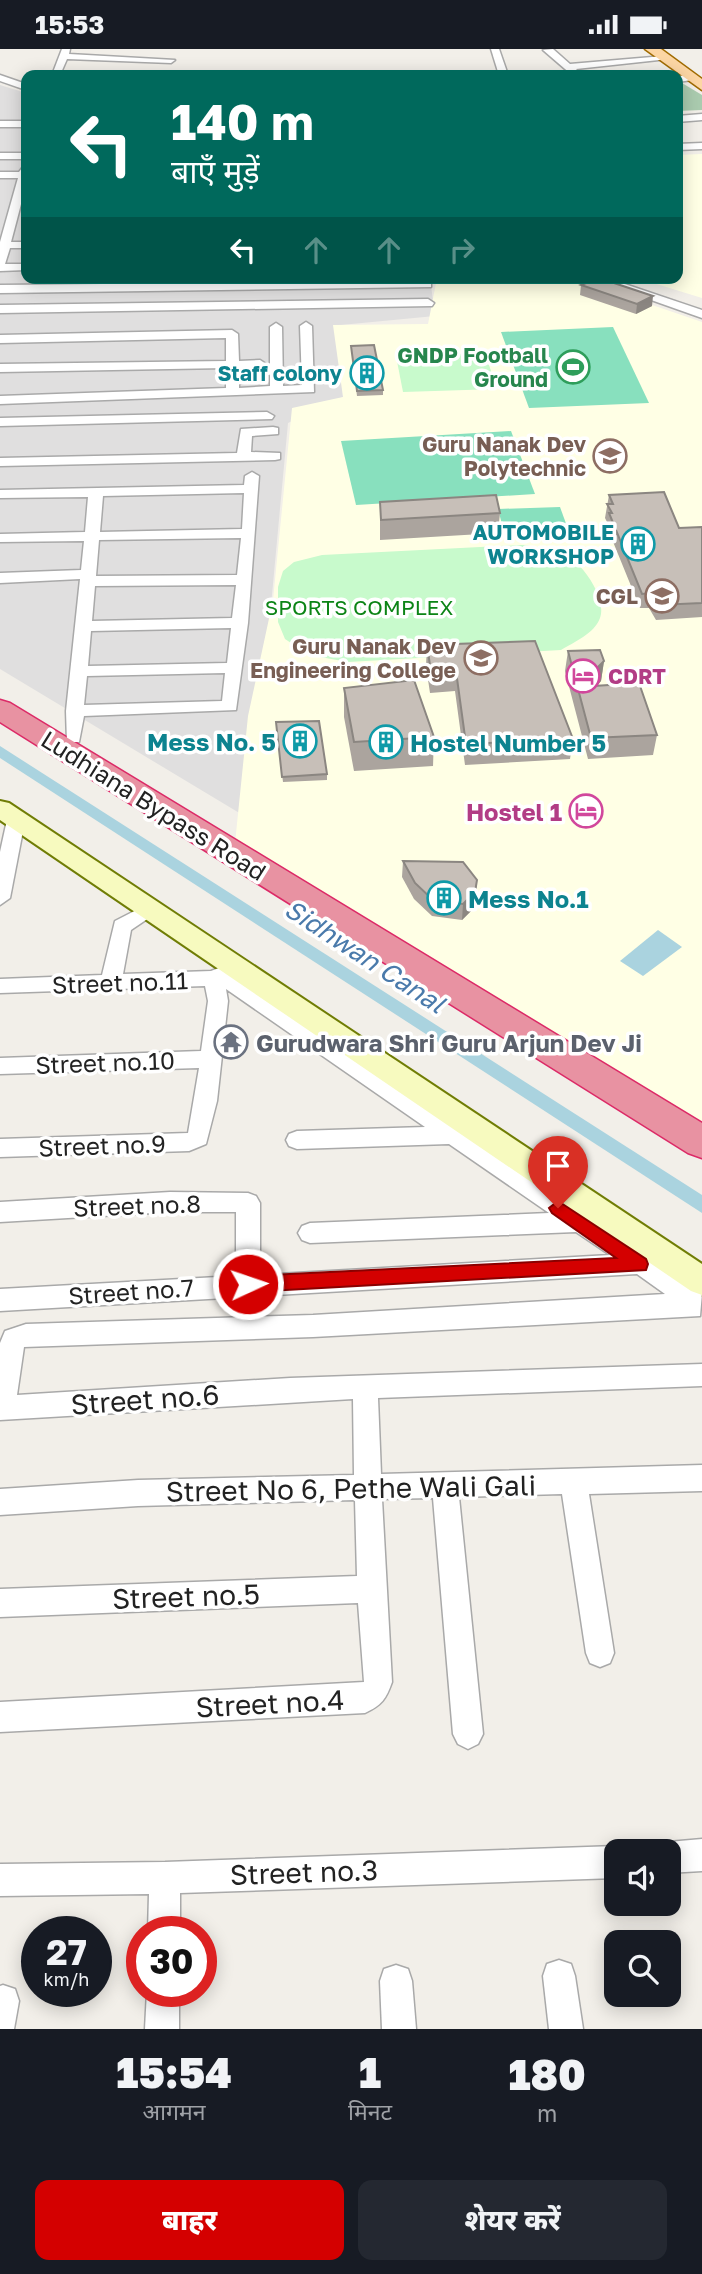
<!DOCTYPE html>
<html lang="hi">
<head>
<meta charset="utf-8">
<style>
  body { margin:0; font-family:"Golos Text","Noto Sans Devanagari",sans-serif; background:#242831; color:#f1f3f6; height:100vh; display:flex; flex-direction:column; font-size:26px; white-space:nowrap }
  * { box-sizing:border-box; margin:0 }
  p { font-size:23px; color:#9ea1a6 }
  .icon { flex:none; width:38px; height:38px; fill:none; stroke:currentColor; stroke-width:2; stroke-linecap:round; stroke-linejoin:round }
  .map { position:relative; height:1980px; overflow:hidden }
  .details { display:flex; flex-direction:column; background:#171b24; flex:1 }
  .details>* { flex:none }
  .top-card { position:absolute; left:21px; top:21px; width:662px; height:214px; border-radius:14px; box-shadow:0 4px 18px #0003; background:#00695c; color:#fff; overflow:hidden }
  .buttons { position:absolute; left:604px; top:1790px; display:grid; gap:14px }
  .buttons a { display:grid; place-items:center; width:77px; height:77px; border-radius:14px; background:#171b24; box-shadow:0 4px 18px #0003; font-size:35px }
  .speed { position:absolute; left:21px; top:1867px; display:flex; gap:14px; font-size:35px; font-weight:700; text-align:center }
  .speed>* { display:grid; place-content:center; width:91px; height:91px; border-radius:50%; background:#171b24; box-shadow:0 4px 18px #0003; line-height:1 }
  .speed small { font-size:18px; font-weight:400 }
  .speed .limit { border:10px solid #d22; background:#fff; color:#111 }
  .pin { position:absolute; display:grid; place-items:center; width:60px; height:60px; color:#fff; margin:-72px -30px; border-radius:50% 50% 50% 0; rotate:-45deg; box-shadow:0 0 7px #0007 }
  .pin .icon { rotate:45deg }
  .me { position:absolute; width:77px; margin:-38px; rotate:87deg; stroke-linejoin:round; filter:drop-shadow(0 0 5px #0008) }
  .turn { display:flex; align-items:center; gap:24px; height:147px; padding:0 35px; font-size:32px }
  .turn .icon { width:91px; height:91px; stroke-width:2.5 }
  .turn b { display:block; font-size:49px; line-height:60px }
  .lanes { display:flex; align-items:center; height:66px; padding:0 35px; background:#0003; justify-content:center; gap:35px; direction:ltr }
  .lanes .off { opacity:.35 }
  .eta { display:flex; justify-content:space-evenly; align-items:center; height:119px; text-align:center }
  .eta b { font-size:42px; font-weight:800; line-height:49px }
  .primary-button { display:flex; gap:14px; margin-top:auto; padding:14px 35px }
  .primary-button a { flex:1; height:80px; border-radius:14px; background:#d40000; color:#fff; font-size:28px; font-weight:800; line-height:80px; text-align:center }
  .primary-button a+a { background:#242831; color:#f1f3f6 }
  .status { display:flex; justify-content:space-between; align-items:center; height:49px; padding:0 35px; background:#171b24; direction:ltr }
  .status svg { height:19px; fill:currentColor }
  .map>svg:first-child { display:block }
</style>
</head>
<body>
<div class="status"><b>15:53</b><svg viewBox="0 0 49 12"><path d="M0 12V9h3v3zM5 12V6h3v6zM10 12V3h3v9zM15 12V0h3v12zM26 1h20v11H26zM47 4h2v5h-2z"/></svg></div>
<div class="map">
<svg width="702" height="1980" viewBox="0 0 702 1980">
  <rect width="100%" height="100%" fill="#f2efe9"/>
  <path fill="#e0dfdf" d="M0,36l26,8v185h404l5,38 -94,9 2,72 -55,26 -37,397 -251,-151z"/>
  <g fill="#ffffe5">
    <path d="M702,105v144l-65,-20h40v-123z"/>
    <path d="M437,229h136l129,44v808l-468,-277 14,-137 25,-116 19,-192 51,-11 -10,-72 95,-1z"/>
  </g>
  <path fill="#aacbaf" d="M677,31l25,15v15l-25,1z"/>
  <g fill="#c8facc">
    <path d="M485,304l12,36 -94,3 -7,-36z"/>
    <path d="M522,496c37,4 58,11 75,47 3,7 6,18 3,26 -6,16 -26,24 -39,32l-213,12 -39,-7 -24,-16 -7,-17v-35l5,-16 11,-9 28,-7z"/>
  </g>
  <g fill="#88e0be">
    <path d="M613,278l36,76 -120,5 -28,-76z"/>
    <path d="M511,382l24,63 -179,11 -15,-64z"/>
    <path d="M560,458l8,22 -64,3 -6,-23z"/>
  </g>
  <path fill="#aad3df" d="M658,881l24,17 -39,29 -23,-15z"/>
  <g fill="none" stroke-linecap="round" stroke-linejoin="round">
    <path fill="#aad3df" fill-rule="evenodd" d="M0,697l702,449v18l-702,-455z"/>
    <defs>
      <g id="street">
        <path d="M62,0h8l-1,5 106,6 -4,3 -104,-4 -7,16h-8z"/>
        <path d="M491,0h8l9,26h-9z"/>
        <path d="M553,0l17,15 94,-8 4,3 -92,10 5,5 -9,1 -29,-25z"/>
        <path d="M0,26l26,9v6l-26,-9z"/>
        <path d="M690,26l3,5 -16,2v-6z"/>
        <path d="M702,65v6l-25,2v-6z"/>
        <rect x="0" y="72" width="26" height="6"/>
        <path d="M702,94v6l-25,1v-6z"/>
        <rect x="0" y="104" width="26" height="6"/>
        <path d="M26,114v22l-15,57h15v6h-16l-5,16h21v6l-26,1v-29l18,-64h-18v-6h19z"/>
        <path d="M589,229h18l95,32v8z"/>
        <path d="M427,232l4,2v4l-431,6v-8z"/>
        <path d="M428,250l6,4 -2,3 -432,7v-8z"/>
        <path d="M306,273l6,4 2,66 -314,12v-8l226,-8v-20l-226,4v-8l226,-3v-23l-226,5v-8l232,-5 6,4 1,27 21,-1 6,4 -6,4h-21v20l31,-2v-59l6,-4 6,4 1,59 19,-1 -2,-59z"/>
        <path d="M267,363l7,4 -2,3 -272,7v-8z"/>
        <path d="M273,378l5,1v6l-26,2 -1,16 29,1v6l-5,1 -275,6v-8l237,-5 4,-24z"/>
        <path d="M252,423l7,4 -11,147 -12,87 -152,6 -5,26h-12l-1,-31 14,-132 -80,4v-10l81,-3 3,-29 -84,1v-8l85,-2 3,-35 -88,1v-8l244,-5 1,-9zM244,444l-2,36 -142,3 3,-36zM241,489l-4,37 -141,1 3,-36zM236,536l-4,33 -140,3 3,-35zM231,579l-4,35 -139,3 3,-35zM225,624l-3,28 -138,4 3,-29z"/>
        <path d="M16,765l9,6 -15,78 -10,7v-53l7,-32z"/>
        <path d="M152,853l10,7 -31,21 -8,44 88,-3 13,-5 7,2 3,6 468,319 -2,23 -387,21 -289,10 -7,48 273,-17 412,-14v22l-324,12 3,76 321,-9v26l-113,3 25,159 -4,10 -10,4 -10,-4 -4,-10 -24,-159 -103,3 24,237 -5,10 -10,5 -10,-5 -5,-10 -20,-236 -51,1 10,183c-6,17 -10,23 -27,31l-365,19v-30l364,-20 -6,-79 -358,14v-28l357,-13 -2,-76 -217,6 -138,9v-26l138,-9 216,-5 -1,-76 -353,21v-77l5,-12 21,-7 287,-9 352,-21 -28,-20 -637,37v-22l236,-13v-64h-66l-170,10v-20l170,-10 78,1 8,3 4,7v72l350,-20 -34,-23 -266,11 -8,-3 -4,-7 4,-7 8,-3 239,-10 -100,-69 -152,5 -8,-3 -3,-6 3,-6 8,-3 128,-4 -199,-138 2,12 -11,100 -11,43 -17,7 -189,6v-18l188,-6 11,-65 -199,6v-16l201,-7 7,-50 -3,-15 -205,7v-14l102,-4 13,-54z"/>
        <path d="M702,1790v32l-34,2v-22h-13l2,-4 11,-5z"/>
        <path d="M616,1797l11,5h-11v27l-436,15v39h-32l1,-38 -149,2v-32l165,-2z"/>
        <path d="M559,1911l12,4 4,12 8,53h-34l-6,-53 4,-12z"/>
        <path d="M396,1916l12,4 4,12 4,48h-34l-2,-48 4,-12z"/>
        <path d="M3,1936l12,4 4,12 -5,28h-14v-43z"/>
        <path d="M147,1942h32v38h-34z"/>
      </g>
      <path id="secondary" d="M0,752l9,2 693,461v31l-11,-4 -691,-471z"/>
      <path id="primary" d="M645,0h16l41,30v11z"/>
      <path id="highway" d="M0,651l10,3 692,420v35l-14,-5 -688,-431z"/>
    </defs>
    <use href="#street" stroke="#a9a9a9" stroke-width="3"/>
    <use href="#secondary" stroke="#707d05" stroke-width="4"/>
    <use href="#primary" stroke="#a06b00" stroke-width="3"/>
    <use href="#highway" stroke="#dc2a67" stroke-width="3"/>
    <use href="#street" fill="#fff" fill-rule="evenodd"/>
    <use href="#secondary" fill="#f7fabf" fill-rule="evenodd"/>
    <use href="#primary" fill="#fcd6a4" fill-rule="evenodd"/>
    <use href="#highway" fill="#e892a2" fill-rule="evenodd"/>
  </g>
  <g fill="#aba49e">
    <path d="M581,236l71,21 -16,8 -56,-19z"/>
    <path d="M351,297l32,44v5l-26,1z"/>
    <path d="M609,446l70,33 23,-1v90l-46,3 -7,-12h-9l-33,-81v-5l-2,-4z"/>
    <path d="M380,453l120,11 -2,20 -118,7z"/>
    <path d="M427,596l146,94 -3,20 -105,6 -10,-74 -25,2 -4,-27z"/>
    <path d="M568,602l36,10 -3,20 -4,5 60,49 -4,20 -65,4 -23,-88z"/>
    <path d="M344,639l90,49 -1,29 -79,5 -10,-54z"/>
    <path d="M276,673l51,52v6l-44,2z"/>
    <path d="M403,812l74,19 -3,28 -12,12 -30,-4 -18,-17 -12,-22z"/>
  </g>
  <g fill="#8b8681">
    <path d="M653,247l-1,10 -16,8 1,-10z"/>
    <path d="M604,612l-3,20 -20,20 -3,-14z"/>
    <path d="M477,831l-3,28 -12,12 1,-16z"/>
  </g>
  <g fill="#c7bfb8" stroke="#8b8681" stroke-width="2">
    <path d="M599,229l54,18 -16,8 -56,-19z"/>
    <path d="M374,296l9,45 -26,1 -6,-45z"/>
    <path d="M664,443l15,36 23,-1v76l-44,2 -7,-12 -9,1 -33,-81h3l-5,-9h6l-4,-9z"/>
    <path d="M496,446l4,18 -119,7 -1,-18z"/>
    <path d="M535,592l38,98 -107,5 -10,-73 -25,1 -4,-27z"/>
    <path d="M600,601l4,11 -26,26 61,-4 18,52 -66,3 -23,-87z"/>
    <path d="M414,631l20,57 -80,5 -10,-54z"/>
    <path d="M319,672l8,53 -45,3 -6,-55z"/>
    <path d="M403,812l60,1 14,18 -2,12 -12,12 -30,-4 -18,-17z"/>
  </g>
  <path fill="#d40000" stroke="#8a0000" stroke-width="2" d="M558,1152l88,58 2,5 -2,6 -398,22 -6,-3 -3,-5 3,-6 6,-2 368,-18 -64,-45 -3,-5z"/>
  <defs>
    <symbol id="stadium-ring" viewBox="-11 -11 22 22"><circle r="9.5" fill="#fff" stroke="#2e9e5b" stroke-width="1.5"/><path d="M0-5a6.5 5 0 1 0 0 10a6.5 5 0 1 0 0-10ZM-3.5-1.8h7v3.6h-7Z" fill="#2e9e5b"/></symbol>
    <symbol id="building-ring" viewBox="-11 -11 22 22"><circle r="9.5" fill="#fff" stroke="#0f9aa8" stroke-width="1.5"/><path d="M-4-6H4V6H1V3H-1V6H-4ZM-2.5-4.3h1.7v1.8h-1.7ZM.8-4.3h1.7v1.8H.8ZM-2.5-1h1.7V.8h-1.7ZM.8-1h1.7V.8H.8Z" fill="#0f9aa8"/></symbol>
    <symbol id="university-ring" viewBox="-11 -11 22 22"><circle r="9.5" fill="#fff" stroke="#8d6e63" stroke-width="1.5"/><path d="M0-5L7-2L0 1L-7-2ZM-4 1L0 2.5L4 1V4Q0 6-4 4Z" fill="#8d6e63"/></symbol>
    <symbol id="hotel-ring" viewBox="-11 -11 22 22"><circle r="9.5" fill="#fff" stroke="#d1479c" stroke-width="1.5"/><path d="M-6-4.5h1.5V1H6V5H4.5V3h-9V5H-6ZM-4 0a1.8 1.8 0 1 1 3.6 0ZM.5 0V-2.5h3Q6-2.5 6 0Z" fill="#d1479c"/></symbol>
    <symbol id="temple-ring" viewBox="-11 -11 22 22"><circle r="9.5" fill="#fff" stroke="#6b7280" stroke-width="1.5"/><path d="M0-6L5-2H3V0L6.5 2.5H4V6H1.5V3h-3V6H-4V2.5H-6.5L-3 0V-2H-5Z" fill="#6b7280"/></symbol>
  </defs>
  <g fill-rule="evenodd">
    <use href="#stadium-ring" x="554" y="299" width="38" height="38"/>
    <use href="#building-ring" x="348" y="305" width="38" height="38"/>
    <use href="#university-ring" x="591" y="388" width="38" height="38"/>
    <use href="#building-ring" x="619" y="476" width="38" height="38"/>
    <use href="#university-ring" x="643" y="528" width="38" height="38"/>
    <use href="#university-ring" x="462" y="590" width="38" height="38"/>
    <use href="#hotel-ring" x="564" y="608" width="38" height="38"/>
    <use href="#building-ring" x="281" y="673" width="38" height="38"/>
    <use href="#building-ring" x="367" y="674" width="38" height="38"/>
    <use href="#hotel-ring" x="567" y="743" width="38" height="38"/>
    <use href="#building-ring" x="425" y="830" width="38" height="38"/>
    <use href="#temple-ring" x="212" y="974" width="38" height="38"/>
  </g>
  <g text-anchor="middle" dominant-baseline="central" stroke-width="7" stroke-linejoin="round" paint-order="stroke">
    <g font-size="21" font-weight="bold" fill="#27864d" stroke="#fff" text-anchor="end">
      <text x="548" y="306">GNDP Football<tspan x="548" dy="24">Ground</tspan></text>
    </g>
    <g font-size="21" font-weight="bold" fill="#0d838f" stroke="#fff" text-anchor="end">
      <text x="342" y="324">Staff colony</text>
      <text x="614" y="483">AUTOMOBILE<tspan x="614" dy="24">WORKSHOP</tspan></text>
    </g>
    <g font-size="21" font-weight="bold" fill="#785e54" stroke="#fff" text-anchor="end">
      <text x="586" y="395">Guru Nanak Dev<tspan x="586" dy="24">Polytechnic</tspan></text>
      <text x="638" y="547">CGL</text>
      <text x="456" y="597">Guru Nanak Dev<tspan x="456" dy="24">Engineering College</tspan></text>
    </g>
    <g font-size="21" fill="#0c8416" stroke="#fff">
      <text x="359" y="558">SPORTS COMPLEX</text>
    </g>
    <g font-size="21" font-weight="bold" fill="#b23c85" stroke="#fff" text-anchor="start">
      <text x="608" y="627">CDRT</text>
    </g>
    <g font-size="24" font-weight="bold" fill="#0d838f" stroke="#fff" text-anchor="start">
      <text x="276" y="692" text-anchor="end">Mess No. 5</text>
      <text x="410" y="693">Hostel Number 5</text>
      <text x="468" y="849">Mess No.1</text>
    </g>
    <g font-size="24" fill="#222" stroke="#fff">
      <text transform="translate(154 756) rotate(32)">Ludhiana Bypass Road</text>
      <text transform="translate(120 933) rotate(-2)">Street no.11</text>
      <text transform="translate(105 1013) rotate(-2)">Street no.10</text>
      <text transform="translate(102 1096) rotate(-2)">Street no.9</text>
      <text transform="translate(137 1156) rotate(-2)">Street no.8</text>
      <text transform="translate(131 1242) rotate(-4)">Street no.7</text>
    </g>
    <g font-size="24" font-weight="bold" fill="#b23c85" stroke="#fff" text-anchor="end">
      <text x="562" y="762">Hostel 1</text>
    </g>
    <g font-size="24" font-weight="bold" fill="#5b616d" stroke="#fff" text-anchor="start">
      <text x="256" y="993">Gurudwara Shri Guru Arjun Dev Ji</text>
    </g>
    <g font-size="26" font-style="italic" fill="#4a7aab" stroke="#fff">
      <text transform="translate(365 907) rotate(33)">Sidhwan Canal</text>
    </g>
    <g font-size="28" fill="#222" stroke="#fff">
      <text transform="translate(145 1350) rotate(-4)">Street no.6</text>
      <text transform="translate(351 1439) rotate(-1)">Street No 6, Pethe Wali Gali</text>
      <text transform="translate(186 1547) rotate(-2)">Street no.5</text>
      <text transform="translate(270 1654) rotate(-3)">Street no.4</text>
      <text transform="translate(304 1823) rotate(-2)">Street no.3</text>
    </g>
  </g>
</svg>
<div class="buttons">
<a><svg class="icon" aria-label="sound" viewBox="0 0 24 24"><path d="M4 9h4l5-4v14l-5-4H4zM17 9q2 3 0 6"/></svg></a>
<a><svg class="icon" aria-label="search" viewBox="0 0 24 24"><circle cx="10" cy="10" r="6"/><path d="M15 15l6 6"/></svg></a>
</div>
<div class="speed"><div>27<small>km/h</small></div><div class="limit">30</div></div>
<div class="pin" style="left:558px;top:1159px;background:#d93025"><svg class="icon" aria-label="arrive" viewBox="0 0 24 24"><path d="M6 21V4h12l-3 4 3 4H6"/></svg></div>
<svg class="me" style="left:248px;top:1235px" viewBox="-20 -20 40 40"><circle r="17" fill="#d40000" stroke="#fff" stroke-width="3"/><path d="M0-11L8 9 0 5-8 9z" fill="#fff"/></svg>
<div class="top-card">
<div class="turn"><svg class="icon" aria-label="left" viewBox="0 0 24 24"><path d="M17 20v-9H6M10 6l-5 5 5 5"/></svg><div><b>140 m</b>बाएँ मुड़ें</div></div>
<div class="lanes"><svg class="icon" aria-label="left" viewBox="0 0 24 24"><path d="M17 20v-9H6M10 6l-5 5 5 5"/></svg><svg class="icon off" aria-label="ahead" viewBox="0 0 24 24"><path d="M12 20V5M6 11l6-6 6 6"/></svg><svg class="icon off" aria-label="ahead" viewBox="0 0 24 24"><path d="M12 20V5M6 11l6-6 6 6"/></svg><svg class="icon off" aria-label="right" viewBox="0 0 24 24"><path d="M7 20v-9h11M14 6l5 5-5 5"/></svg></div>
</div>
</div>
<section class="details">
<div class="eta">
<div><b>15:54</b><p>आगमन</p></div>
<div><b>1</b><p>मिनट</p></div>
<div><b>180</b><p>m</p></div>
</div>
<div class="primary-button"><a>बाहर</a><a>शेयर करें</a></div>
</section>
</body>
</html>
